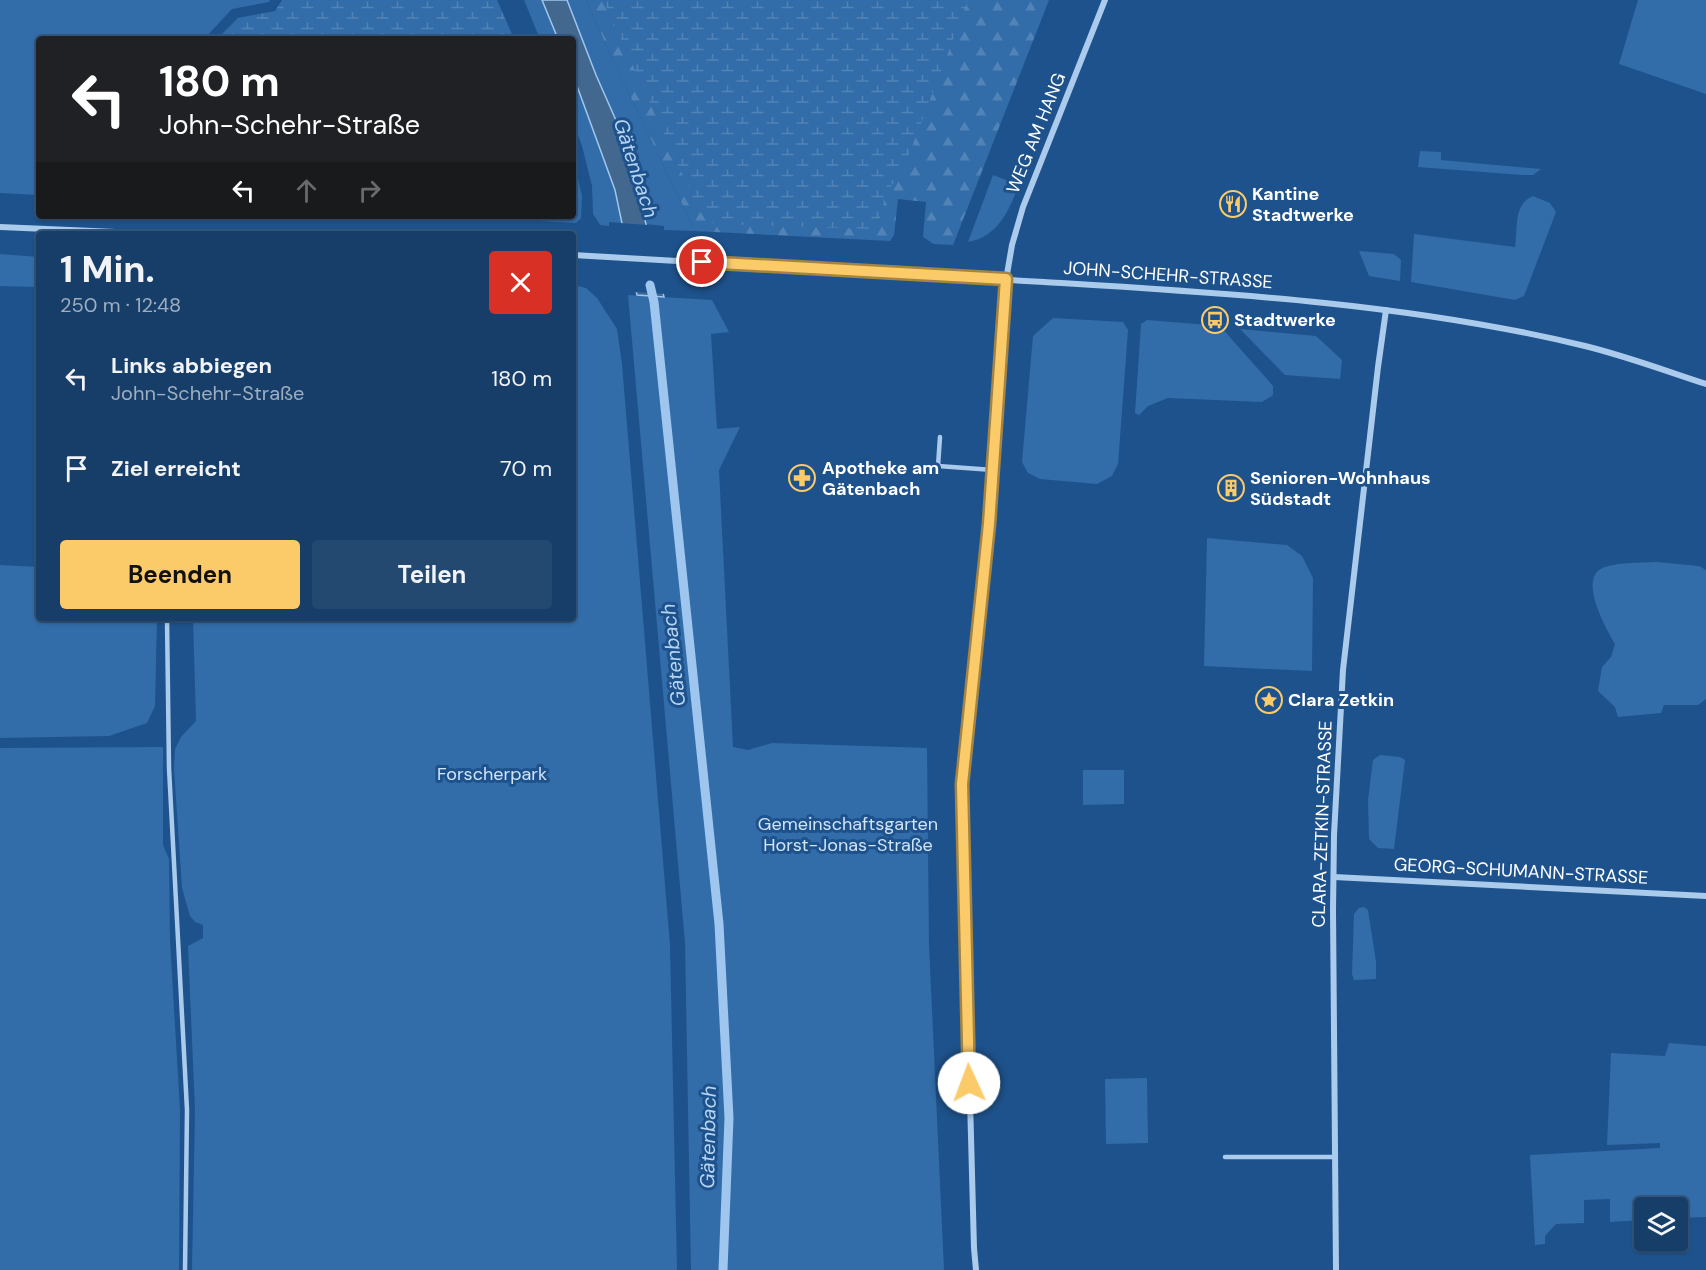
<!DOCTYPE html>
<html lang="de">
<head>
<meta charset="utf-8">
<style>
  body { margin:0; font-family:"DM Sans",sans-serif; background:#234971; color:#f1f3f6; height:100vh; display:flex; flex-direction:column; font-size:22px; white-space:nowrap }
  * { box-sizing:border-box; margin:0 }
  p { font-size:20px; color:#9eaec0 }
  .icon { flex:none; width:33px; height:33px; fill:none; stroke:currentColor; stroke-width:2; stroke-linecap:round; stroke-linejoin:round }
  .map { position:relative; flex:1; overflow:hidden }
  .side { position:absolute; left:36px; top:231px; width:540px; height:390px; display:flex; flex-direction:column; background:#163e69; border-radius:6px; box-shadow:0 2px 4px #0004,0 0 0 2px #35577d }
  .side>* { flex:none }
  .hud { position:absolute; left:36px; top:36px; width:540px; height:183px; border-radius:6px; box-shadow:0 2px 4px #0004,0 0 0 2px #35577d; background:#202124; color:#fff; overflow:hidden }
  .tools { position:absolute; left:1634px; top:1197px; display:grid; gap:12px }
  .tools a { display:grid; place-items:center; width:54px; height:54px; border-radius:6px; background:#163e69; box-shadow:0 2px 4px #0004,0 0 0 2px #35577d; font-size:30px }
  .pin { position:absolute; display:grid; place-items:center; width:51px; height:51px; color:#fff; margin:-26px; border:3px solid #fff; border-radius:50%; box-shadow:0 2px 6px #0007 }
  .me { position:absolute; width:66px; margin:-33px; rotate:358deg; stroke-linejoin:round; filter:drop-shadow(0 0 4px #0008) }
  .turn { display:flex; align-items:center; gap:21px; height:126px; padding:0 24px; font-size:27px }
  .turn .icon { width:78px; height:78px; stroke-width:2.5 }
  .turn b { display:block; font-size:42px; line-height:51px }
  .lanes { display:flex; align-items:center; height:57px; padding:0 24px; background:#0003; justify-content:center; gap:30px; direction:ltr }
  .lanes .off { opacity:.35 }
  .round { display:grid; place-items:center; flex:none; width:63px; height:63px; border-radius:6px; background:#234971 }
  .overview { display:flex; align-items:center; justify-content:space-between; height:102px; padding:0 24px }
  h1 { font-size:36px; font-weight:700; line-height:45px }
  .action { display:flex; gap:12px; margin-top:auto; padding:12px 24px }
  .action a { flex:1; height:69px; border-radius:6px; background:#fbcb6a; color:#111; font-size:24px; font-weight:700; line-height:69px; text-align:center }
  .action a+a { background:#234971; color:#f1f3f6 }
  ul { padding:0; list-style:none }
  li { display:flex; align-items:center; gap:18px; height:90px; padding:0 24px }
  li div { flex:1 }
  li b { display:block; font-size:22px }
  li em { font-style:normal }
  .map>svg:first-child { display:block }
</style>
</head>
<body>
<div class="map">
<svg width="1706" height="1270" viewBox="0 0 1706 1270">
  <defs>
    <pattern id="forest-firs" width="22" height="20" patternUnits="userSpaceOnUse" patternTransform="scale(1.5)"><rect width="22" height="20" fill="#326da9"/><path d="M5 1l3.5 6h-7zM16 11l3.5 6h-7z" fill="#5183b6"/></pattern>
    <pattern id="wetland-marsh" width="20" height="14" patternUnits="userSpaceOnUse" patternTransform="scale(1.5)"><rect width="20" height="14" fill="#326da9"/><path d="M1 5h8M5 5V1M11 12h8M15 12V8" fill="none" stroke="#5183b6"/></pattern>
  </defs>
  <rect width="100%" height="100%" fill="#1e528c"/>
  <g fill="#326da9">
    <path d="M0,0h270l-1,2 -37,7 -28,30h-165v156l-39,-2z"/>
    <path d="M524,0h18l16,39h-18z"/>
    <path d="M567,0h19l24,54 85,177 -31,-1v-4l-19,-2 -19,-81 -30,-68z"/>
    <path d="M1638,0h68v94l-87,-30z"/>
    <path d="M573,75l42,115 8,33 -14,-1v4l-9,-1 -7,-11 -1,-28 -10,-40 -9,-24z"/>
    <path d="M1420,151l21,1v8l100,9 -8,6h-11l-104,-8z"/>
    <path d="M573,157l9,39 -1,22 -5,5 -139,-7h136v-20l3,-3z"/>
    <path d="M993,175l26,10c-10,25 -21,52 -51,57z"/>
    <path d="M1533,196l17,7 6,9 -32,84 -9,4 -104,-18 3,-48 101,13c3,-18 -2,-43 18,-51z"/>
    <path d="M1359,251l35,3 7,6 -1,21 -31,-5z"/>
    <path d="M0,254l39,3v30l-39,-1z"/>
    <path d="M573,285l13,3 11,10 20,31 5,35 48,581 7,325h-485l3,-160 -7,-164 15,-8v-13l-8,-3 -5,-6 -8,-28 -8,-119 1,-20 6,-12 15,-16 -3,-103h380z"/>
    <path d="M628,295l84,5 17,32 -18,2 6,95 23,-2 -21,43 14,277 15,3 24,-7 155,5 2,197 15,325h-253l-6,-327z"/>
    <path d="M1053,318l70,4 5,8 -10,134 -6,12 -15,8 -57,-5 -12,-6 -6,-11 11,-126z"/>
    <path d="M1147,320l73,6 53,60v9l-11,7 -94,-4 -20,8 -9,9 -4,-2 6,-89z"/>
    <path d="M1240,329l76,7 26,24 -2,19 -55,-4z"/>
    <path d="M1207,538l80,7 15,11 11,22 -1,93 -108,-5z"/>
    <path d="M1656,562l43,4 7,4v129l-8,6h-34l-3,8 -43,4 -3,-10 -17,-16 4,-24 9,-10 4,-13c-9,-16 -39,-68 -10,-77 14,-5 36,-4 51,-5z"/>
    <path d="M0,565l39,2v51h118l-2,88 -8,17 -38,13 -109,2z"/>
    <path d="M163,747v98l6,14 1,81 10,170 -1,160h-179v-522z"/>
    <path d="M1380,755l20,2 5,3 -11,89 -16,-1 -9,-9 -1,-39 5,-40z"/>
    <path d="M1083,770h41v34l-41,1z"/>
    <path d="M1364,907l4,3 8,52v17l-22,1 -2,-6 2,-60 5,-6z"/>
    <path d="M1669,1043l37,3v171l-29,1v-10h-33v12l-34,2v-23l-26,1v23l-28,1 -11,12v8l-10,1 -5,-90 130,-7v-5l-53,2 4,-92 54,3z"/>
    <path d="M1147,1078l1,65 -42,1 -1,-65z"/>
  </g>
  <path fill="url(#forest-firs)" d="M586,0h463l-96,245 -19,-1 -11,-7 3,-35 -28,-3 -4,36 -4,6 -195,-10 -85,-177z"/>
  <g fill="url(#wetland-marsh)">
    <path d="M282,0h215l17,39h-297l21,-21 37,-7z"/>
    <path d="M603,0h365l-66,173 -18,21 -1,20 -12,15 -157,-5 -15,-13z"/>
  </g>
  <path fill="#426890" stroke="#9ec6ee" stroke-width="1.5" d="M542,0h25l29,75 30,68 38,154 -27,-2 -22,-105 -42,-115v-36h-15z"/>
  <path fill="#1e528c" d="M620,223l28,2 18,69 -33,-2z"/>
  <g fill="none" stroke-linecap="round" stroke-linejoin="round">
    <path stroke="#9ec6ee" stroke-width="9" d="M650,285l4,17 65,622 10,194 -6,152"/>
    <g stroke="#abcbec" stroke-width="4.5">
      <path d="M940,437l-2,29 55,4"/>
      <path d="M167,618l2,150 18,342 -2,160"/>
      <path d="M1225,1157h109"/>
    </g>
    <g stroke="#abcbec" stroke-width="6">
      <path d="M0,227l162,7"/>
      <path d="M573,255c157,8 314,17 471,27 181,11 364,21 541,64 41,10 81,25 121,38"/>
      <path d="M1334,877l372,19"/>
      <path d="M976,1270l-2,-22 -12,-447 1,-34 26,-243 17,-244 6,-35 11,-38 82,-207"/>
      <path d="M1336,1270l-3,-360 1,-75 9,-165 35,-303 8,-57"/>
    </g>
  </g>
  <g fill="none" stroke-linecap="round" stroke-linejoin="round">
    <defs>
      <path id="route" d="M702,262l304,17 -17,245 -27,260 7,299"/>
    </defs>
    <use href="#route" stroke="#a38445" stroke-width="15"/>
    <use href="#route" stroke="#fbcb6a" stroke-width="10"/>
  </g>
  <defs>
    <symbol id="restaurant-ring" viewBox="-11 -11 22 22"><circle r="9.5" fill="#1e528c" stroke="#fbcb6a" stroke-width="1.5"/><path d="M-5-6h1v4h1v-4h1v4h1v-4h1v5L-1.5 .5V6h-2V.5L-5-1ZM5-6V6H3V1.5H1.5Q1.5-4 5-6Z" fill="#fbcb6a"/></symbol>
    <symbol id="bus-ring" viewBox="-11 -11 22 22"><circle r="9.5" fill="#1e528c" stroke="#fbcb6a" stroke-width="1.5"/><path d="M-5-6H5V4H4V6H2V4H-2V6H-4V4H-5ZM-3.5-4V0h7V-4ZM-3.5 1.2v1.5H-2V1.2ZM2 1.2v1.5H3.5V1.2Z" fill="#fbcb6a"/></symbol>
    <symbol id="pharmacy-ring" viewBox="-11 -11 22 22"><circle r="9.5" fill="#1e528c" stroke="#fbcb6a" stroke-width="1.5"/><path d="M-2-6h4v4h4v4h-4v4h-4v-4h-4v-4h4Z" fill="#fbcb6a"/></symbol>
    <symbol id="building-ring" viewBox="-11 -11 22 22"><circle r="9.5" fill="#1e528c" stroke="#fbcb6a" stroke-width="1.5"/><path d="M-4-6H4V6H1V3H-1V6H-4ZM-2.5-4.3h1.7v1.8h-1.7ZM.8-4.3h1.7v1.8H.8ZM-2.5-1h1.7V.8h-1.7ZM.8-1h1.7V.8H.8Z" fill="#fbcb6a"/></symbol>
    <symbol id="sight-ring" viewBox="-11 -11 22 22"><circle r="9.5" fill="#1e528c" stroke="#fbcb6a" stroke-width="1.5"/><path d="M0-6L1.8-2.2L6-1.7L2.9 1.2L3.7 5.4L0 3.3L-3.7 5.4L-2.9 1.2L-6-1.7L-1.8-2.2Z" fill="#fbcb6a"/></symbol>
  </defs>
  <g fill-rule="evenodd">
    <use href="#restaurant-ring" x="1218" y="189" width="30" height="30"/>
    <use href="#bus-ring" x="1200" y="305" width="30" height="30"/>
    <use href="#pharmacy-ring" x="787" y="463" width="30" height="30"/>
    <use href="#building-ring" x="1216" y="473" width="30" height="30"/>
    <use href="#sight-ring" x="1254" y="685" width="30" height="30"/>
  </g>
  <g text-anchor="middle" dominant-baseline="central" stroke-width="6" stroke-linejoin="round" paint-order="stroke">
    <g font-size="18" fill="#fff" stroke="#1e528c">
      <text transform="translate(1036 133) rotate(-68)">WEG AM HANG</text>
      <text transform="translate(1168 275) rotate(4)">JOHN-SCHEHR-STRASSE</text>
      <text transform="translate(1322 824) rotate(-88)">CLARA-ZETKIN-STRASSE</text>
      <text transform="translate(1521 871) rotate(3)">GEORG-SCHUMANN-STRASSE</text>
    </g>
    <g font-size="18" font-weight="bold" fill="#fff" stroke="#1e528c" text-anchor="start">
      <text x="1252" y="194">Kantine<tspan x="1252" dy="21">Stadtwerke</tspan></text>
      <text x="1234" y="320">Stadtwerke</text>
      <text x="822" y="468">Apotheke am<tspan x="822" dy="21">Gätenbach</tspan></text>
      <text x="1250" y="478">Senioren-Wohnhaus<tspan x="1250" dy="21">Südstadt</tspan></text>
      <text x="1288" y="700">Clara Zetkin</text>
    </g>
    <g font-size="18" fill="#d0e4f9" stroke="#1e528c">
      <text x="492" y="774">Forscherpark</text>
      <text x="848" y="824">Gemeinschaftsgarten<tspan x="848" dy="21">Horst-Jonas-Straße</tspan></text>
    </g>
    <g font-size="20" font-style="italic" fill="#b7d5f3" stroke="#1e528c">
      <text transform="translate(636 168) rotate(72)">Gätenbach</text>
      <text transform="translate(673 655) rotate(-96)">Gätenbach</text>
      <text transform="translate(708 1137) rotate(-89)">Gätenbach</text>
    </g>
  </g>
</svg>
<div class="tools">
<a><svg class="icon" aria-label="layers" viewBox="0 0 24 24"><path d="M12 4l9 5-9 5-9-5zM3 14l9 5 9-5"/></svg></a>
</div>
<div class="pin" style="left:702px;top:262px;background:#d93025"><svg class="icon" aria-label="arrive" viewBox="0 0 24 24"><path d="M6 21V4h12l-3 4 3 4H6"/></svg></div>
<svg class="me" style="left:969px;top:1083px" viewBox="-20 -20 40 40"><circle r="19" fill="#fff"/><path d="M0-13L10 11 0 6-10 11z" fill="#fbcb6a"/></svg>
<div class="hud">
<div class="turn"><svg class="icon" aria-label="left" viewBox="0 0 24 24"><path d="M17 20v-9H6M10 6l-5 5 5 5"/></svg><div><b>180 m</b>John-Schehr-Straße</div></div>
<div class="lanes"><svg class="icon" aria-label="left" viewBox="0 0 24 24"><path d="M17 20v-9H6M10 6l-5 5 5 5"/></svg><svg class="icon off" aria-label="ahead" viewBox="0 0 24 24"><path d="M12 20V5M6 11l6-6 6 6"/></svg><svg class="icon off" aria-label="right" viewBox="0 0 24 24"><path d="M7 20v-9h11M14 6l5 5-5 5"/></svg></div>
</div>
<section class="side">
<div class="overview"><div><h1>1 Min.</h1><p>250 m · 12:48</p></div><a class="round" style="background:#d93025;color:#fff"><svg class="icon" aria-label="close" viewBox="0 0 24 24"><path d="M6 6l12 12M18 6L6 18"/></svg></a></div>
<ul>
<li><svg class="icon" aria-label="left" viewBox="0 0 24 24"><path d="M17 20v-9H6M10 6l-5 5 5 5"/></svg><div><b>Links abbiegen</b><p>John-Schehr-Straße</p></div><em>180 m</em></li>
<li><svg class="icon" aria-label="arrive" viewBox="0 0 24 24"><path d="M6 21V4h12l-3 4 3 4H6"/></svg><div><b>Ziel erreicht</b></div><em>70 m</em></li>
</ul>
<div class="action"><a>Beenden</a><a>Teilen</a></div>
</section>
</div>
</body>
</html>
